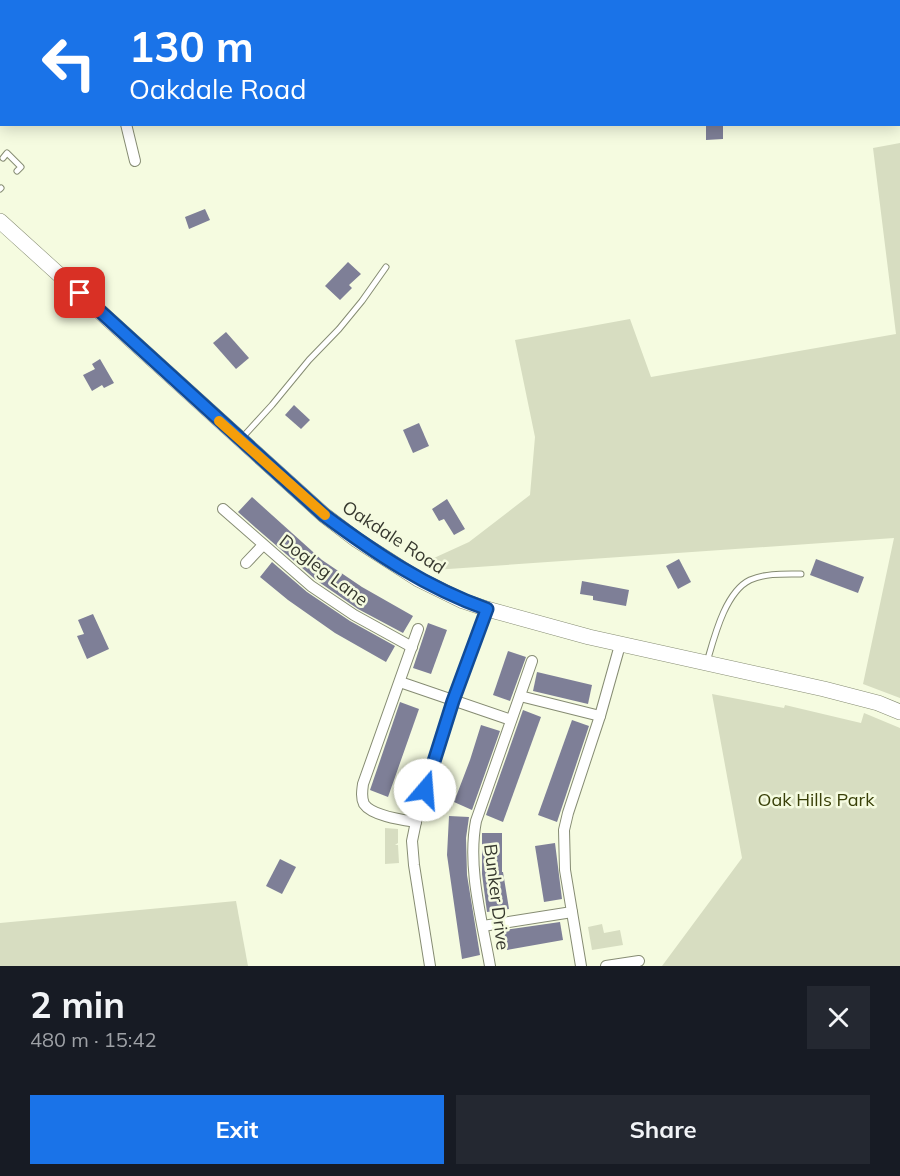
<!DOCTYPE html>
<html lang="en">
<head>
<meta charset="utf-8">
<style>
  body { margin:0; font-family:Mulish,sans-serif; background:#242831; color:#f1f3f6; height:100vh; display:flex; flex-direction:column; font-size:22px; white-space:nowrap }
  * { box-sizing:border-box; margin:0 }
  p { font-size:20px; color:#9ea1a6 }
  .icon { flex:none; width:33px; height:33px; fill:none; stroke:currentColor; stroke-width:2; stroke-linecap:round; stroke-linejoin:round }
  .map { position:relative; height:966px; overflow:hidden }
  .details { display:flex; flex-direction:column; background:#171b24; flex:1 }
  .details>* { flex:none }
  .guide { position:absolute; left:0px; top:0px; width:900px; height:126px; box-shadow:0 3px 15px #0003; background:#1a73e8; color:#fff; overflow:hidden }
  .pin { position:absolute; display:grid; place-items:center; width:51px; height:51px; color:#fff; margin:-26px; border-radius:12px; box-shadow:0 3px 9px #0006 }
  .me { position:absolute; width:66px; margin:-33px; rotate:18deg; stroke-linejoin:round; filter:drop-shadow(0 0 4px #0008) }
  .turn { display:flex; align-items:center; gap:21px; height:126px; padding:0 30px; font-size:27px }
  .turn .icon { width:78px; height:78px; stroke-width:2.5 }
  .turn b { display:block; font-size:42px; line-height:51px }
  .round { display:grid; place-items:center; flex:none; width:63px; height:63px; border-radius:0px; background:#242831 }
  .headline { display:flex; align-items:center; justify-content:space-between; height:102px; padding:0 30px }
  h1 { font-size:36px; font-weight:700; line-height:45px }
  .action { display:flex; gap:12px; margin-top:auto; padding:12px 30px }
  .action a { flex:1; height:69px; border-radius:0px; background:#1a73e8; color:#fff; font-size:24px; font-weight:700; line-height:69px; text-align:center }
  .action a+a { background:#242831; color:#f1f3f6 }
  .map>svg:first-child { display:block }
</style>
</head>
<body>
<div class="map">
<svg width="900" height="966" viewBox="0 0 900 966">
  <rect width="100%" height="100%" fill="#f5fbe0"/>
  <g fill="#d7ddc1">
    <path d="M900,143v555l-37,-14 31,-146 -460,32 -11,-7 46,-21 61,-47 5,-58 -20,-97 115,-21 21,58 245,-43 -23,-186z"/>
    <path d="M712,694l72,14 1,-3 76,18 3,-10 36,15v238h-238l80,-108z"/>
    <path d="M385,828l13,1v14l-3,2h3l1,18 -14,1z"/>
    <path d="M236,901l12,65h-248v-43z"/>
    <path d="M602,924l2,9 16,-3 3,15 -31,5 -4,-23z"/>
  </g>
  <g fill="#7e7f97">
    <path d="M706,124h17v15l-17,1z"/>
    <path d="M205,209l5,11 -21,9 -4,-12z"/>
    <path d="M348,262l13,12 -12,11 3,3 -12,12 -15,-14z"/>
    <path d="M226,332l23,26 -13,11 -23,-26z"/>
    <path d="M100,359l14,24 -10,5 -2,-3 -10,6 -9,-16 12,-6 -3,-5z"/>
    <path d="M294,405l16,15 -9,9 -16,-14z"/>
    <path d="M419,423l10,23 -16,7 -10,-23z"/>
    <path d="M252,497l70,63 40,27 51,29 -10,17 -45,-24 -42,-29 -60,-52 -18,-16z"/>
    <path d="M447,499l18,30 -11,6 -10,-16 -5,2 -7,-12z"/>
    <path d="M679,559l12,23 -13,7 -12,-23z"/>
    <path d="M816,559l48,18 -6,16 -48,-18z"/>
    <path d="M272,562l35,30 43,29 45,25 -9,16 -51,-29 -47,-33 -28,-23z"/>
    <path d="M582,581l47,9 -3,16 -33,-6v-4l-13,-2z"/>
    <path d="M93,614l16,35 -22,10 -10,-23 7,-2 -6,-14z"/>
    <path d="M428,623l19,7 -16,44 -18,-6z"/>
    <path d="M508,651l18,6 -16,44 -17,-6z"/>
    <path d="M537,672l55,13 -4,19 -55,-13z"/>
    <path d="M400,702l19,7 -31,88 -18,-7z"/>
    <path d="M523,710l18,7 -38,105 -17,-7z"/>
    <path d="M572,720l17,6 -32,96 -19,-7z"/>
    <path d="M481,725l19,6 -28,79 -18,-8 16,-42z"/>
    <path d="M449,816l20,1 -3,21 1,37 13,80 -18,4 -15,-104z"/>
    <path d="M482,833h20v39h1l6,37 -22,3 -5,-38z"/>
    <path d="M555,843l7,56 -18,3 -9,-56z"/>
    <path d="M280,859l16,8 -14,27 -16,-8z"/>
    <path d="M560,922l3,18 -56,10 -3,-20z"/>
  </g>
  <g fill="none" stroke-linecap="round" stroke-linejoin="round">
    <defs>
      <g id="service">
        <path d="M3,158l4,-5 14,14 -4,4"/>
        <path d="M0,189l1,-1"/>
        <path d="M241,439l31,-34 37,-45 30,-31 23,-28 24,-34"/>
        <path d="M707,662c7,-24 18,-70 43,-82 16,-7 34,-6 51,-6"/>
      </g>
      <g id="minor">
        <path d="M240,2l3,-2"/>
        <path d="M669,2v-2"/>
        <path d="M0,96l2,-1"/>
        <path d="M126,124l9,37"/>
        <path d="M223,509l88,77 43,29 58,32"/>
        <path d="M246,563l17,-18"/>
        <path d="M400,682l111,38"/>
        <path d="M520,696l80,20"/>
        <path d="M416,822c-13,-2 -44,-6 -52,-18 -3,-6 -2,-13 -1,-20l55,-155"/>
        <path d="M483,926l89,-14"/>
        <path d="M430,966l-16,-101 -2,-24 6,-29 35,-111 34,-92"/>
        <path d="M490,966c-8,-46 -23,-99 -14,-145l56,-160"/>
        <path d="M581,966l-16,-96 -1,-40 4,-17 32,-97 20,-71"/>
        <path d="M606,966l33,-5"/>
      </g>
      <path id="secondary" d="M0,221l324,294 33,25 61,39 45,22 24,8 102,28 235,52 54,14 22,9"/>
    </defs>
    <use href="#service" stroke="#868c73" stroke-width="7"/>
    <use href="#minor" stroke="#868c73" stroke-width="12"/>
    <use href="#secondary" stroke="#868c73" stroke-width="16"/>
    <use href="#service" stroke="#fff" stroke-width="5"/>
    <use href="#minor" stroke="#fff" stroke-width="10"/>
    <use href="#secondary" stroke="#fff" stroke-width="15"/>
  </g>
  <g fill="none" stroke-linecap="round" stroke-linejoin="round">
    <defs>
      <path id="route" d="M80,293l244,222c51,38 103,73 163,94l-34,92 -28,89"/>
    </defs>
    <use href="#route" stroke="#114b97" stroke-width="15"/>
    <use href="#route" stroke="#1a73e8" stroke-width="10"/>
    <path stroke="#f59e0b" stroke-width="10" d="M219,421l106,94"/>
  </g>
  <g text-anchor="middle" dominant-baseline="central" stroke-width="5" stroke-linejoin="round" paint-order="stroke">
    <g font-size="18" fill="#37392f" stroke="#f5fbe0">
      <text transform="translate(394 537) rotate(33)">Oakdale Road</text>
      <text transform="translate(324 570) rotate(37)">Dogleg Lane</text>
      <text transform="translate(497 897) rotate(83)">Bunker Drive</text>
    </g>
    <g font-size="18" fill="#394008" stroke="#f5fbe0">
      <text x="816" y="799">Oak Hills Park</text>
    </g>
  </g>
</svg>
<div class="pin" style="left:80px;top:293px;background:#d93025"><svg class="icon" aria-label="arrive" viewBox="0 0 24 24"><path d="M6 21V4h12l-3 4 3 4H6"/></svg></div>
<svg class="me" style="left:425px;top:790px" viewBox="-20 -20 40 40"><circle r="19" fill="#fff"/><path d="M0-13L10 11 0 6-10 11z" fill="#1a73e8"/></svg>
<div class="guide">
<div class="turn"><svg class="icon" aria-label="left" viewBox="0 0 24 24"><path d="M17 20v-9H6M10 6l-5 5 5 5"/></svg><div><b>130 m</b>Oakdale Road</div></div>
</div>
</div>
<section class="details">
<div class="headline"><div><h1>2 min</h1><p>480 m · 15:42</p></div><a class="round"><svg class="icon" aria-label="close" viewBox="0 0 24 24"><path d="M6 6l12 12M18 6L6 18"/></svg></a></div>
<div class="action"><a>Exit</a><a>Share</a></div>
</section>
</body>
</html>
